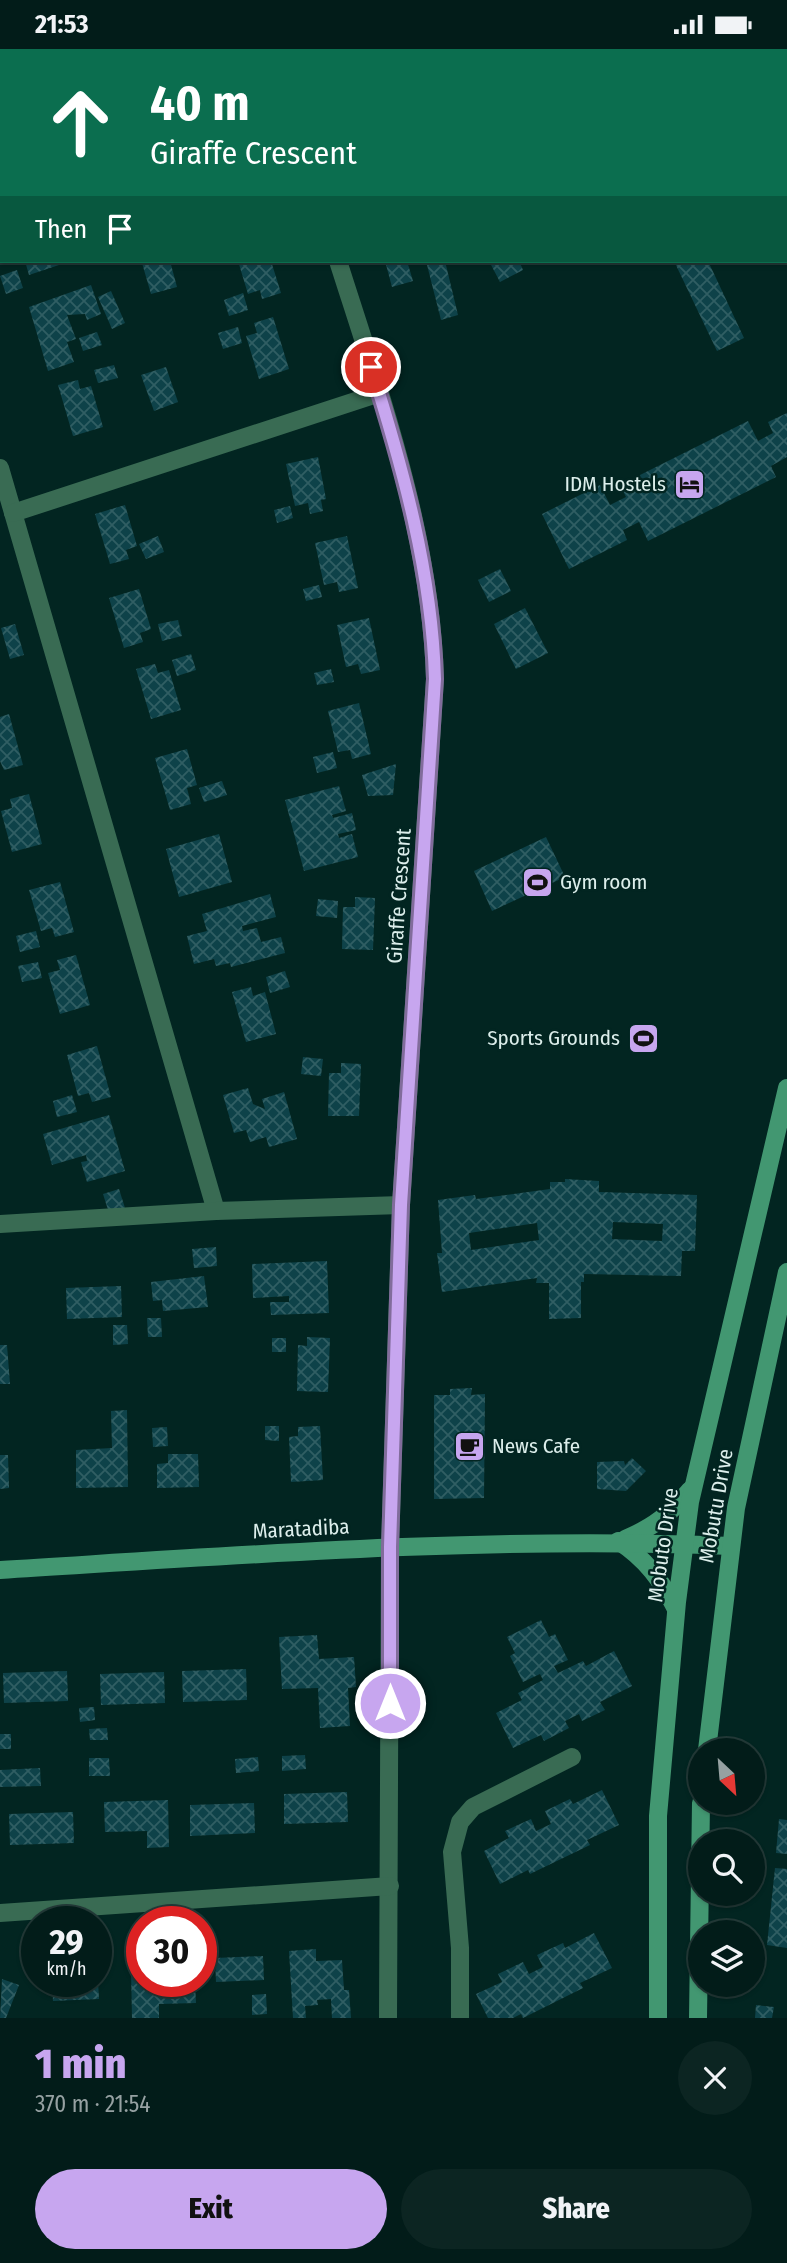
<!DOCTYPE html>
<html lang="en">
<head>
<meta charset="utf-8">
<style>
  body { margin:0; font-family:"Fira Sans Condensed",sans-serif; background:#0c2522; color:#f1f3f6; height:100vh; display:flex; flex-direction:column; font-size:26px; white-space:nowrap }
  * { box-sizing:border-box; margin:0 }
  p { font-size:23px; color:#96a1a2 }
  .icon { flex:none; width:38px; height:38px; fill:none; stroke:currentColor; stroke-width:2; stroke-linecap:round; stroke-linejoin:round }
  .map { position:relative; height:1969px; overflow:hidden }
  .side { display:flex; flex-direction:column; background:#021c19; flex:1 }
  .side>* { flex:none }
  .hud { position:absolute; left:0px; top:0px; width:788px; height:214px; box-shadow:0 2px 5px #0004,0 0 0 2px #233a38; background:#0b6e4f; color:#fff; overflow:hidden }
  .needle { width:46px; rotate:154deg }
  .tools { position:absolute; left:688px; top:1689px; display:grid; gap:14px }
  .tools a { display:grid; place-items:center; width:77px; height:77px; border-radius:50%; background:#021c19; box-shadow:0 2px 5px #0004,0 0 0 2px #233a38; font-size:35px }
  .speed { position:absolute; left:21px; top:1857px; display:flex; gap:14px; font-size:35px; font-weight:700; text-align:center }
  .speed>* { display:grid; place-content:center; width:91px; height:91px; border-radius:50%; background:#021c19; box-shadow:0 2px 5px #0004,0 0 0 2px #233a38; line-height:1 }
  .speed small { font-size:18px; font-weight:400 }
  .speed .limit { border:10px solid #d22; background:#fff; color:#111 }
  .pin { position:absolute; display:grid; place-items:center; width:60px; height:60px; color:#fff; margin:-30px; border:4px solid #fff; border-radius:50%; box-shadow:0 2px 7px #0007 }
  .me { position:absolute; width:77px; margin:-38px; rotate:0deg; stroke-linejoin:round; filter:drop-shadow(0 0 5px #0008) }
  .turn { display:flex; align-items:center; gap:24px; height:147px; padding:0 35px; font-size:32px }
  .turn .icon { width:91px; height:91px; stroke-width:2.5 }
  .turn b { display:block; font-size:49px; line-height:60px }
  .then { display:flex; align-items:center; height:66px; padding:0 35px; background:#0003; gap:14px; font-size:26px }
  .round { display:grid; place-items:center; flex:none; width:74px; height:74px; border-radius:37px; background:#0c2522 }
  .summary { display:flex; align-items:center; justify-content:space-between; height:119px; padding:0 35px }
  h1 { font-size:42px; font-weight:800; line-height:52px; color:#c7a6ef }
  .primary-button { display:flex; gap:14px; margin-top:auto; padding:14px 35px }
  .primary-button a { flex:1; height:80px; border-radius:42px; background:#c7a6ef; color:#111; font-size:28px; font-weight:800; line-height:80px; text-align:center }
  .primary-button a+a { background:#0c2522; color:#f1f3f6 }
  .status { display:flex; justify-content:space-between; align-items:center; height:49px; padding:0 35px; background:#021c19; direction:ltr }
  .status svg { height:19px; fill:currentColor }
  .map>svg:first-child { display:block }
</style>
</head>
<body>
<div class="status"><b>21:53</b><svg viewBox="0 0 49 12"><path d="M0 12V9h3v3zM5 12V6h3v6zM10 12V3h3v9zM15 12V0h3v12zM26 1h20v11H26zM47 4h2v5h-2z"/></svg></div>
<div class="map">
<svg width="787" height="1969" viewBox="0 0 787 1969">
  <defs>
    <pattern id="building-cross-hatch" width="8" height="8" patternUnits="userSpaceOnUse" patternTransform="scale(1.75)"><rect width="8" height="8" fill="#0e4249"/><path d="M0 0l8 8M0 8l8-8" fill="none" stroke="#305e63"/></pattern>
  </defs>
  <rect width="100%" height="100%" fill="#022521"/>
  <g fill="url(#building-cross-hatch)" fill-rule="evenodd">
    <path d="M25,212h33l1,4 -30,10z"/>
    <path d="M148,212h22l7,26 -26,7 -9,-31z"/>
    <path d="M238,212h33l10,32 -19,6 -2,-9 -12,4z"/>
    <path d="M385,212h22l6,20 -21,6z"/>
    <path d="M426,212h19l13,54 -17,5z"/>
    <path d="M489,212h30l4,9 -23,12z"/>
    <path d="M674,212h34l36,77 -27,13z"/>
    <path d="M17,221l6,18 -17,6 -6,-18z"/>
    <path d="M91,236l10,29 -14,6 -2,-6 -18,1 9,24 -9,3 7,20 -26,9 -19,-64z"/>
    <path d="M111,242l14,32 -13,6 -14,-32z"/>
    <path d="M243,244l5,17 -19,6 -5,-16z"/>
    <path d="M273,268l16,52 -30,10 -13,-43 11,-3 -3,-10z"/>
    <path d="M238,278l4,16 -19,6 -5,-16z"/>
    <path d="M97,283l5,13 -19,6 -4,-13z"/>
    <path d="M114,316l4,13 -20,5 -4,-13z"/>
    <path d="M166,318l12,35 -24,9 -13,-36z"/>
    <path d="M78,331l2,9 11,-3 12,41 -30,9 -15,-51z"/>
    <path d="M787,364v44l-16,9 5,11 -128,64 -9,-19 -16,8 4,10 -58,29 -27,-55 58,-29 10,20 16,-8 -6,-12 128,-64 10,20 15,-8 -5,-11z"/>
    <path d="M318,408l8,42 -5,1 2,11 -13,3 -2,-11 -13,3 -9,-42z"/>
    <path d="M125,456l12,41 -11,4 3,9 -19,5 -15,-50z"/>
    <path d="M290,457l3,12 -16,5 -3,-13z"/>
    <path d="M158,487l6,16 -18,7 -7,-15z"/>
    <path d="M347,487l11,52 -19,4 -2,-10 -13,3 -9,-42z"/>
    <path d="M500,520l11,22 -22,11 -11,-22z"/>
    <path d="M319,536l3,12 -16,4 -3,-12z"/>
    <path d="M139,540l12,40 -11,4 3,9 -19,6 -15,-50z"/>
    <path d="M525,559l23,45 -32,16 -22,-45z"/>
    <path d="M369,569l11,52 -19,4 -3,-10 -12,3 -9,-42z"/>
    <path d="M178,571l4,16 -20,5 -4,-17z"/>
    <path d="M15,575l9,31 -14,4 -9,-31z"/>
    <path d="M191,605l5,16 -19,6 -5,-16z"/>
    <path d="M155,615l3,9 11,-3 12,40 -30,9 -15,-50z"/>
    <path d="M331,620l3,13 -17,3 -3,-12z"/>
    <path d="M359,654l12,51 -19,5 -2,-9 -12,2 -10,-41z"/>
    <path d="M9,665l14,51 -19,5 -4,-9v-44z"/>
    <path d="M187,700l10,36 -10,3 4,16 -21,6 -15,-52z"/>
    <path d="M333,703l4,16 -20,5 -4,-16z"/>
    <path d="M396,715l-3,31 -25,1 -6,-21z"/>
    <path d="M222,732l5,14 -23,7 -5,-14z"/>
    <path d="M339,737l7,25 -14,4 1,3 19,-5 4,17 -18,4 1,4 13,-4 6,23 -54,14 -19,-71z"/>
    <path d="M29,745l13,50 -30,8 -11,-41 11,-3 -2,-9z"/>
    <path d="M219,785l13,48 -53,15 -13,-48z"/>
    <path d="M546,788l19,40 -73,34 -18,-40z"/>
    <path d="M60,833l14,50 -19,5 -3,-9 -11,3 -12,-41z"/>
    <path d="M270,845l6,23 -34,9 1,5 14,-3 4,14 20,-5 4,16 -54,14 -1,-4 -14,3 -2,-7 -20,5 -7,-28 20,-5 -5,-17z"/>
    <path d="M355,848l20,1 -2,52 -31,-1 1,-42h12z"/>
    <path d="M318,850l20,2 -1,17 -21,-2z"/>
    <path d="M36,882l4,16 -20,5 -4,-16z"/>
    <path d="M76,906l14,50 -30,9 -12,-41 12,-3 -3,-10z"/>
    <path d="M38,913l4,16 -20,4 -4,-16z"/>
    <path d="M285,922l5,16 -20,6 -4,-16z"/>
    <path d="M251,938l2,9 12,-4 11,42 -30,8 -14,-50z"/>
    <path d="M97,997l14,51 -19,5 -3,-9 -11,3 -11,-41z"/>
    <path d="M303,1008l20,2 -2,17 -20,-2z"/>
    <path d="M341,1014l20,1 -2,52h-31l1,-43h12z"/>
    <path d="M248,1039l5,16 12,5 -3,-10 22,-7 13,47 -28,8 -3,-10 -16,5 -4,-12 -12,3 -11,-38z"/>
    <path d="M72,1046l5,17 -20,5 -4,-16z"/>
    <path d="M109,1066l16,56 -38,11 -6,-20 6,-1 -1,-6 -34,10 -9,-31z"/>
    <path d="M565,1130l34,2v11l98,3 -2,56h-13l-1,25 -97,-2v8h-3v36l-32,1v-36h-13l1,-5 -95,14 -5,-39h5l-4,-53 37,-5 1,4 74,-10v-7h15zM613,1173l50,2 -1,17 -50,-2zM537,1174l2,17 -68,10 -2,-17z"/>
    <path d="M119,1140l6,19 -16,5 -6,-19z"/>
    <path d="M216,1198l1,19 -23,2 -2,-19z"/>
    <path d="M327,1212l2,52 -58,2 -1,-13h19v-6l-36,2 -1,-34z"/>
    <path d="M204,1227l4,31 -45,4 -1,-11 -9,1 -2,-19z"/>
    <path d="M121,1237l1,31 -55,2 -1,-31z"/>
    <path d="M147,1269h14l1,19h-14z"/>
    <path d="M113,1276h14l1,19 -15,1z"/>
    <path d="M307,1288l23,1 -2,54 -31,-1 1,-46 9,1z"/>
    <rect x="272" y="1289" width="14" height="14"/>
    <path d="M0,1296h7l3,39h-10z"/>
    <path d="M472,1339l-1,7 14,-1 -1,104 -50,1v-104h16v-6z"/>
    <path d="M127,1361l1,77 -52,1v-38l36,-2 -1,-37z"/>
    <path d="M265,1377h14v15l-14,-1z"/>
    <path d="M320,1377l3,54 -32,2 -2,-45 9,-1v-9z"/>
    <path d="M167,1378l1,19 -15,1 -1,-19z"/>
    <path d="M168,1405h30l1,33 -42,1v-24l11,-1z"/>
    <path d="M0,1406h8l1,33 -9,1z"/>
    <path d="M632,1409l14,13 -20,20 -29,-2v-27l27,-1 1,4z"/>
    <path d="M541,1571l8,17 6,-3 13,26 -14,6 4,7 25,-12 3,5 28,-15 18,35 -32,16 5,8 -23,11 -3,-7 -14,7 4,7 -25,13 -3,-6 -28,13 -17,-35 26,-13 -4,-7 25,-13 -3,-6 -17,8 -13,-26 5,-3 -8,-16z"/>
    <path d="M317,1586l2,24 35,-2 2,30 -8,1 2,38 -30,2 -2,-40 -36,1 -3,-52z"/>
    <path d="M246,1620l1,31 -64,2 -1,-31z"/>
    <path d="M67,1622l1,30 -64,2 -1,-30z"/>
    <path d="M164,1623l1,31 -64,2 -1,-31z"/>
    <path d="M94,1658l1,13 -15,2 -1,-14z"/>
    <path d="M107,1679l1,12h-18l-1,-11z"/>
    <rect x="0" y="1685" width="11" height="15"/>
    <path d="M305,1706l1,14 -24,2v-15z"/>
    <path d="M258,1708l1,14 -23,2 -1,-14z"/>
    <path d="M89,1709h20l1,18h-21z"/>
    <path d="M40,1719l1,18 -41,1v-17z"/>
    <path d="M602,1741l17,35 -32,15 3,5 -60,29 -2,-4 -28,14 -16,-33 25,-13 -4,-7 26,-12 5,12 15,-7 -6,-13 25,-12 3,5z"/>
    <path d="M347,1743l1,30 -64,2v-30z"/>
    <path d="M168,1751l1,47 -22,1v-17l-42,1 -1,-30z"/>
    <path d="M254,1754l1,30 -65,3v-31z"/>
    <path d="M73,1763l1,31 -64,2 -1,-31z"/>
    <path d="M779,1770l8,1v34l-11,-1z"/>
    <path d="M775,1819l12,1v79l-20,-3z"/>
    <path d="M594,1884l18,35 -32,15 3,5 -60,30 -2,-4 -8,4h-25l-12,-24 26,-12 -4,-8 25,-12 6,12 14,-7 -6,-12 26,-12 2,5z"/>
    <path d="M138,1897h4v35h53l1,22 -37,1v14h-27l-1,-48h3v-5l5,-1z"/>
    <path d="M316,1900v12l26,-1 2,30h5l2,28h-19l-1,-19 -14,1 1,5 -13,1 1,12h-13l-4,-67z"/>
    <path d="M263,1907l1,24 -48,2 -1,-24z"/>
    <path d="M2,1930l17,6 -13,33h-6z"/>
    <path d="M52,1932h46l1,18 -46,2z"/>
    <path d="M266,1945l1,20 -15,1v-20z"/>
    <path d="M756,1956l18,2 -2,11h-17z"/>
  </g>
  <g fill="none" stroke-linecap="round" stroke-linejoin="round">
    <g stroke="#396b53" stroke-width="18">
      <path d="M272,0l1,2"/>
      <path d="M338,212c43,135 93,275 97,418l-34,526 -11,342 -2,471"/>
      <path d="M0,419l216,743"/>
      <path d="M13,464l367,-120"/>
      <path d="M0,1175l216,-13 185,-6"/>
      <path d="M0,1864l390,-27"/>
      <path d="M460,1969v-70l-8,-96 8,-30 13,-15 99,-50"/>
    </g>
    <g stroke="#429771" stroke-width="18">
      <path d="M625,1490c29,-12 45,-25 65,-49"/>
      <path d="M618,1492c28,18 43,39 58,68"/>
      <path d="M0,1521c244,-15 487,-34 731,-24"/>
      <path d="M707,1701l29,-242 51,-236"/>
      <path d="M658,1969v-202l19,-214 13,-100 97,-414"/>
      <path d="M698,1969l3,-215"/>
    </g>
  </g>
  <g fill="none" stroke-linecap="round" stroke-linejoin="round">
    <defs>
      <path id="route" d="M371,318c32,101 61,206 64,312l-34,526 -11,342v156"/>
    </defs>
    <use href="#route" stroke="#816c9b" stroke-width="18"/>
    <use href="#route" stroke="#c7a6ef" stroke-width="12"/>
  </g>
  <defs>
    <symbol id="hotel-square" viewBox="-11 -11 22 22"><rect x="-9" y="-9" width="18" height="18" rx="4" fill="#c7a6ef" stroke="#022521"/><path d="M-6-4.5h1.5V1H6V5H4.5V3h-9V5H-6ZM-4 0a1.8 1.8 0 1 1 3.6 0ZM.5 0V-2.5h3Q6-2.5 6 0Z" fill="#111"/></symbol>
    <symbol id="stadium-square" viewBox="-11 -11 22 22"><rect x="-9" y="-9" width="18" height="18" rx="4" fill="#c7a6ef" stroke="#022521"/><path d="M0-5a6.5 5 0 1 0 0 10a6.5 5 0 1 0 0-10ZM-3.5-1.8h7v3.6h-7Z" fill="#111"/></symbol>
    <symbol id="cafe-square" viewBox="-11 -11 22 22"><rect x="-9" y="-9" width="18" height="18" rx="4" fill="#c7a6ef" stroke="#022521"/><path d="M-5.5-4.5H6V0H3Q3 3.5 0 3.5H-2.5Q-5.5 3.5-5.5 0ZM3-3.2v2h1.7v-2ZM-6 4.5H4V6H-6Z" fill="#111"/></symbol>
  </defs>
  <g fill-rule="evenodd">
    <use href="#hotel-square" x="672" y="418" width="35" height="35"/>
    <use href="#stadium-square" x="520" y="816" width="35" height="35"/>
    <use href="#stadium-square" x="626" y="972" width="35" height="35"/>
    <use href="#cafe-square" x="452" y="1380" width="35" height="35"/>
  </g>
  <g text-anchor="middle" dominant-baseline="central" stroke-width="5" stroke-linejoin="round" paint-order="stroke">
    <g font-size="21" fill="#dceeeb" stroke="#022521" text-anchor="end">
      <text x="666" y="435">IDM Hostels</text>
      <text x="560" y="833" text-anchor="start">Gym room</text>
      <text x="620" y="989">Sports Grounds</text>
      <text x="492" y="1397" text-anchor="start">News Cafe</text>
    </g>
    <g font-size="21" fill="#dceeeb" stroke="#022521">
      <text transform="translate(399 847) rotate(-86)">Giraffe Crescent</text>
      <text transform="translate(716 1457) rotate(-80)">Mobutu Drive</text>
      <text transform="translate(301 1480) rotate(-3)">Maratadiba</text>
      <text transform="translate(663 1496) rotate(-82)">Mobuto Drive</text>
    </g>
  </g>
</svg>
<div class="tools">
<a><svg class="needle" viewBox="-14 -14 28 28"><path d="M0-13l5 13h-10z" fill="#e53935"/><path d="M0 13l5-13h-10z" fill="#96a1a2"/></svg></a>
<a><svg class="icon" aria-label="search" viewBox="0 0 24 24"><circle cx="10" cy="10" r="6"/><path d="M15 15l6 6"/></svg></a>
<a><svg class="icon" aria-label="layers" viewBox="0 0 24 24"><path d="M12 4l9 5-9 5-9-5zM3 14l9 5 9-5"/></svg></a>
</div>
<div class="speed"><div>29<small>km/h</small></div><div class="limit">30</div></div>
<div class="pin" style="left:371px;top:318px;background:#d93025"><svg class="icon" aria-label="arrive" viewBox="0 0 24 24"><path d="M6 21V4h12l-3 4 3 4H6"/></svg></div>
<svg class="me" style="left:390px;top:1654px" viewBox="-20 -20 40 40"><circle r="17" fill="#c7a6ef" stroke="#fff" stroke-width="3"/><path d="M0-11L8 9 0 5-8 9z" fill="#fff"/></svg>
<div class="hud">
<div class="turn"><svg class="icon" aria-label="ahead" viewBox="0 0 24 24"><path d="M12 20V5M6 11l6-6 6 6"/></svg><div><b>40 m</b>Giraffe Crescent</div></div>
<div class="then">Then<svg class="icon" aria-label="arrive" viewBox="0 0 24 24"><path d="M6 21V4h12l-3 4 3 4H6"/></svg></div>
</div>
</div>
<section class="side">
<div class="summary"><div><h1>1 min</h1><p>370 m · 21:54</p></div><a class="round"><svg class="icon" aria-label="close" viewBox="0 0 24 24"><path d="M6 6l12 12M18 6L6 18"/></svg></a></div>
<div class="primary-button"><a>Exit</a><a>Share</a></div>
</section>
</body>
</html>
